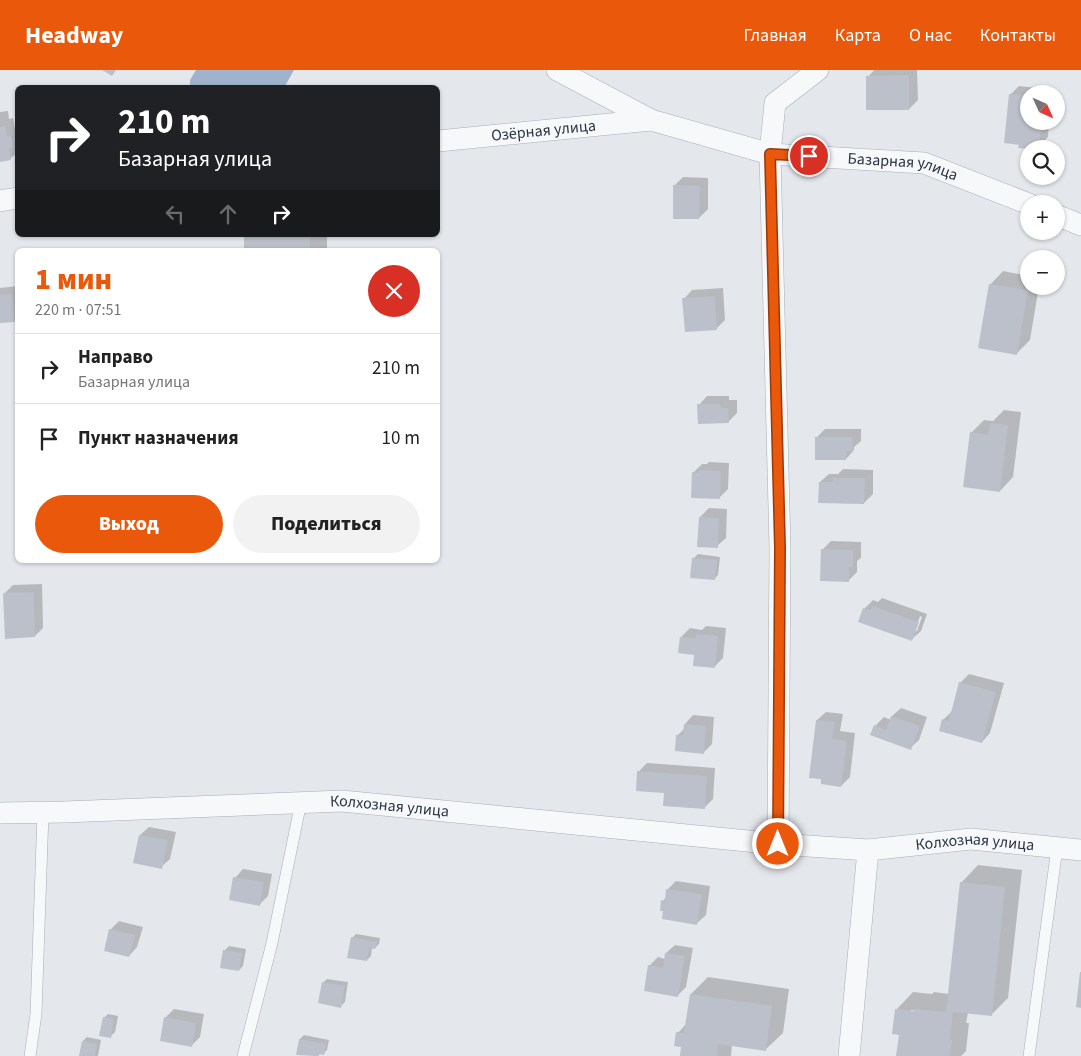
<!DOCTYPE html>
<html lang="ru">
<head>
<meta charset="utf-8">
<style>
  body { margin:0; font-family:"Source Sans 3",sans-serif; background:#f2f2f2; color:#222; height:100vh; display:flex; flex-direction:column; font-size:19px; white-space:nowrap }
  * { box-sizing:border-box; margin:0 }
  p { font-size:16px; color:#767676 }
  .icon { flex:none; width:28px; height:28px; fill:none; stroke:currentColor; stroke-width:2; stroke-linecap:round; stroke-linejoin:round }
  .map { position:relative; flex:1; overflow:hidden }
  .panel { position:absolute; left:15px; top:178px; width:425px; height:315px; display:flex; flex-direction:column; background:#fff; border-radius:8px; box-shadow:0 1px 4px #0004 }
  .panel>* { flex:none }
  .guide { position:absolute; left:15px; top:15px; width:425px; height:152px; border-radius:8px; box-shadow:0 1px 4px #0004; background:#202124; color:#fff; overflow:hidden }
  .needle { width:32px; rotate:135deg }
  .controls { position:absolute; left:1020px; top:15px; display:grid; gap:10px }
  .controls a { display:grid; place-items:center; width:45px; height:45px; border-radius:50%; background:#fff; box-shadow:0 1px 4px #0004; font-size:25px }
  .pin { position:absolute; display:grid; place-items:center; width:42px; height:42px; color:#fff; margin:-21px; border:2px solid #fff; border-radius:50%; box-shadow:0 1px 5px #0007 }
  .me { position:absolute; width:55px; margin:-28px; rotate:0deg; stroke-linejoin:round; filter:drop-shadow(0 0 4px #0008) }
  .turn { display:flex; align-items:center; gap:18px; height:105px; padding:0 20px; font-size:22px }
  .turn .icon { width:65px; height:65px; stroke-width:2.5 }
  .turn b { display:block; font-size:35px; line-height:42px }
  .lanes { display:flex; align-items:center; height:48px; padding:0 20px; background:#0003; justify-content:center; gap:25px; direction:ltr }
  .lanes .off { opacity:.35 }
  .round { display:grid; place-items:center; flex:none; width:52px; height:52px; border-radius:26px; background:#f2f2f2 }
  .headline { display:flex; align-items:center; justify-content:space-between; height:85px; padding:0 20px }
  h1 { font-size:30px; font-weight:800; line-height:38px; color:#ea580c }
  .cta { display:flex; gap:10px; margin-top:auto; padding:10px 20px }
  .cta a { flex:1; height:58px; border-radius:30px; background:#ea580c; color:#fff; font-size:20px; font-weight:800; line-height:58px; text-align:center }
  .cta a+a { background:#f2f2f2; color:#222 }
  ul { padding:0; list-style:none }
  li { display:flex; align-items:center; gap:15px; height:70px; padding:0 20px; border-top:1px solid #e0e0e0 }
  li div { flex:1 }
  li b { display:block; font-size:19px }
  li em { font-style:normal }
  header { display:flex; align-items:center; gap:30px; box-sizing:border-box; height:70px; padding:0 25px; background:#ea580c; color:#fff }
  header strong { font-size:24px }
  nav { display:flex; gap:28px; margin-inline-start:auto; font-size:18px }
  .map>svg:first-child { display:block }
</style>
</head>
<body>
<header>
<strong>Headway</strong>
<nav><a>Главная</a><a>Карта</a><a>О нас</a><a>Контакты</a></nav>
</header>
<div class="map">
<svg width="1081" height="986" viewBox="0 0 1081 986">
  <rect width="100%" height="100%" fill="#e4e7ec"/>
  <path fill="#9fb4cc" d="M196,0h98l-9,16 1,1h-96v-7z"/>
  <g fill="#0003" fill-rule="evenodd">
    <path d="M874,0h43l1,30 -9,9 -41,-32z"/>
    <path d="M1019,16l34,4 -1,4h-23v27h20l-1,16 -9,9 -6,-1 -2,3 -21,-53z"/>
    <path d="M8,41l1,8 4,-1 2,11h3v23l-8,7 -10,2v-49z"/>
    <path d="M683,107l25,1v31l-9,9 -25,-32z"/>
    <path d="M246,165h81v15h-82v-13z"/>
    <path d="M1003,201l26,5v10h10l-9,54 -13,13 -27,-68z"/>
    <path d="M18,216v31l-4,3 -14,2v-34z"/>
    <path d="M723,218l2,32 -8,8 -33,-29 8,-9z"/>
    <path d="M707,326h22v4h8v13l-9,9 -29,-17z"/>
    <path d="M1004,340l17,2 -8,65 -13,14 -29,-58 13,-13 9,1z"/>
    <path d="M825,359h36v12l-7,6v3l-8,9 -30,-21z"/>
    <path d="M709,392l20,1 -1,26 -8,8 -27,-24 9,-9h5z"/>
    <path d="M843,399l30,1v24l-9,9 -44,-21 9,-8h9z"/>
    <path d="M709,438l18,1 -1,29 -9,8 -17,-29z"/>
    <path d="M831,471l30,1v16l-4,3v11l-9,9 -26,-31z"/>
    <path d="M698,484l22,3 -2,18 -4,4 -20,-21z"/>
    <path d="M42,514l1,44 -8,8 -31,-42 9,-9z"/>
    <path d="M882,528l45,16 -6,17 -9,8 -48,-30 9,-9 5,2zM920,546l2,1 -5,14h-2z"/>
    <path d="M706,556l20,2 -3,30 -8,8 -20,-12 -14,-17 9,-9 12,2z"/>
    <path d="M969,604l35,9 -14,50 -8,9 -39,-22 9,-9 8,-28z"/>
    <path d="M901,638l26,9 -8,23 -9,8 -35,-22 9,-9 7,3 1,-4z"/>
    <path d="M826,642l17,2 -3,17 15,2 -5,44 -9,9 -24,-66z"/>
    <path d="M693,645l21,2 -2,27 -9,9 -25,-18 6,-6 1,-5z"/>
    <path d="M647,693l68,5 -2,31 -9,9 -39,-16 -27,-20z"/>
    <path d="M149,757l27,5 -6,27 -9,8 -21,-32z"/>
    <path d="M978,795l44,5 -14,128 -17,17 -23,-2 -2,10h3l-3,28 -5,5h-63l2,-22 -4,-24 17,-18 19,2 2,-2 15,2 12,-111zM910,940l11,1 -11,1z"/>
    <path d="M243,799l29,5 -4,22 -8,8 -25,-26z"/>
    <path d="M676,811l34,5 -4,29 -9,8 -33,-13 -1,-9 3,-4 2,-8z"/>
    <path d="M119,851l24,6 -6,20 -8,9 -19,-26z"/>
    <path d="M356,864l24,4 -1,6 -4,4h-3l-1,8 -4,4 -15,-22z"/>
    <path d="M675,875l18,3 -7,39 -9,9 -28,-30 9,-9 7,2 1,-6z"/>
    <path d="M229,876l17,3 -3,17 -4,4 -14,-20z"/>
    <path d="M708,907l81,12 -6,44 -18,17 -33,-5 -1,11h-50l2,-10 -5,-13 8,-9 5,-30z"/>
    <path d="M327,909l21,3 -3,20 -4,4 -18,-23z"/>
    <path d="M174,939l30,5 -4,23 -8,8 -27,-27z"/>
    <path d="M108,944l10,2 -3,16 -4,4 -7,-18z"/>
    <path d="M304,965l25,5 -2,10 -4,4 -2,-1 -3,3 -20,-2 2,-15z"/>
    <path d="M87,967l14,3 -3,16h-18l3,-15z"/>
  </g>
  <g fill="#bbc0ca">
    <path d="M102,0h14l-4,6z"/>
    <path d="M909,5v35h-43v-34z"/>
    <path d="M1009,24l20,2v25h13l-3,26 -8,-1v3h-2l-11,-1 1,-3 -15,-2z"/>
    <path d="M5,56l2,11 4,-1 2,12h-4l2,12 -11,2v-35z"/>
    <path d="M673,115l27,1 -1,33h-26z"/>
    <rect x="244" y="166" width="66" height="14"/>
    <path d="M989,214l39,6 -11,65 -39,-7z"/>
    <path d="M12,224l3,28 -15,1v-28z"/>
    <path d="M715,226l2,34 -32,2 -3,-34z"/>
    <path d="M697,334h23l1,4h7l1,15 -31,1z"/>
    <path d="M990,353l18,2 -8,67 -37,-5 7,-55 18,3z"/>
    <path d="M815,367h37l1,14h-7v9h-31z"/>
    <path d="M699,400l22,1 -1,28 -29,-1 1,-26 7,1z"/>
    <path d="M833,408h32l-1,26 -46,-1 1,-21h14z"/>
    <path d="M699,447l20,1 -1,30 -21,-1z"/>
    <path d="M821,479l32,1v17h-4v15l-29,-1z"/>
    <path d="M692,488l25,2 -2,20 -25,-2z"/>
    <path d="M34,522l1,45 -30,2 -2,-46z"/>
    <path d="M872,536l47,16 -7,19 -54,-19 5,-14 8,2z"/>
    <path d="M696,564l22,2 -3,32 -22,-2 1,-11 -16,-2 2,-16 16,1z"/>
    <path d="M959,612l37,10 -14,51 -43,-12 3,-12 7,2z"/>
    <path d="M891,646l29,10 -9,24 -41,-15 4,-10 12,5z"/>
    <path d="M816,650l19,2 -3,17 15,2 -6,46 -20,-3v-5l-12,-1z"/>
    <path d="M684,654l22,2 -2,28 -29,-3 1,-16h7z"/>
    <path d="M637,701l70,5 -2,33 -42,-3 1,-13 -28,-2z"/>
    <path d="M139,765l29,5 -6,29 -29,-6z"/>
    <path d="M233,807l31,5 -4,24 -31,-6z"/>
    <path d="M960,812l45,5 -13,129 -39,-4 -3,28h2l-2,16h-54l3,-21 -7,-1 3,-25 20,2v-2l31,3z"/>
    <path d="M666,819l36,5 -5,31 -35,-6 1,-8h-3l1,-11 4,1z"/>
    <path d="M109,859l26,6 -6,22 -25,-6z"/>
    <path d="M351,867l26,5 -2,7 -6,-1 -2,13 -20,-3z"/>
    <path d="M223,880l19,3 -3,18 -19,-3z"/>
    <path d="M665,883l20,3 -7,41 -34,-6 4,-26 15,3z"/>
    <path d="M1080,902h1v36l-5,-1z"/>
    <path d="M322,912l23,4 -4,22 -23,-5z"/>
    <path d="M690,924l82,12 -6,45 -48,-7 -1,12h-37l1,-9 -7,-1 2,-14 8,1z"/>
    <path d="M103,947l11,2 -3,19 -12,-2z"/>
    <path d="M164,947l32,6 -4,24 -32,-6z"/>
    <path d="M299,969l27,5 -2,11 -6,-1v2l-22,-1z"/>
    <path d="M82,971l15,3 -2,12h-16z"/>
  </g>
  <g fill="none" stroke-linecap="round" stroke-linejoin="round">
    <defs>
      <g id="lane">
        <path d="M30,986l6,-42 7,-201"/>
        <path d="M243,986l29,-113 29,-141"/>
        <path d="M1029,986l28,-208"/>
      </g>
      <g id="street">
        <path id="s1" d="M557,0l94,50 119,34 154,9 105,41"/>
        <path id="s2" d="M438,71l213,-21"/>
        <path d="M0,131l18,-3"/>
        <path d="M1056,145l25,10"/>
        <path id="s3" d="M0,743l64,-1 278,-11 436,43 90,6 103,-11 110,11"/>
        <path d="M778,774l2,-296 -10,-394 5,-51 43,-33"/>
        <path d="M849,986l19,-206"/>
      </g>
    </defs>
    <use href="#lane" stroke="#a9aeb7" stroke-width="12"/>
    <use href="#street" stroke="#a9aeb7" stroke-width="22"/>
    <use href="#lane" stroke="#f7f8fa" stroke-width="11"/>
    <use href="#street" stroke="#f7f8fa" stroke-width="21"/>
  </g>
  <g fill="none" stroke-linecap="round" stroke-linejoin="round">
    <defs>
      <path id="route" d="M778,774l2,-296 -10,-394 39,2"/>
    </defs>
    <use href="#route" stroke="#983908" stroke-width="12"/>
    <use href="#route" stroke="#ea580c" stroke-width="9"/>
  </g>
  <g text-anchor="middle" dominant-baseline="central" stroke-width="4" stroke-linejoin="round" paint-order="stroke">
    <g font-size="16" fill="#2b3445" stroke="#f4f6f9">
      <text stroke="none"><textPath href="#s2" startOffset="106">Озёрная улица</textPath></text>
      <text stroke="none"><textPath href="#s1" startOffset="364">Базарная улица</textPath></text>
      <text stroke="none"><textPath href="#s3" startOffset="390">Колхозная улица</textPath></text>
      <text stroke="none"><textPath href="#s3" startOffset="978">Колхозная улица</textPath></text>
    </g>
  </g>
</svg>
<div class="controls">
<a><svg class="needle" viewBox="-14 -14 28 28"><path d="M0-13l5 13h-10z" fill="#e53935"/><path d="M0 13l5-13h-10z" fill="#767676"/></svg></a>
<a><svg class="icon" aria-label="search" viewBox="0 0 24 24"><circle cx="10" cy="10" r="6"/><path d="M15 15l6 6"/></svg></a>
<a>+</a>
<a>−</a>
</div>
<div class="pin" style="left:809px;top:86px;background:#d93025"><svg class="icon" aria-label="arrive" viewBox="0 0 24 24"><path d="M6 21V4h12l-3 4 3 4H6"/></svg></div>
<svg class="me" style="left:778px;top:774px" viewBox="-20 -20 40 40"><circle r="17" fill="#ea580c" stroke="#fff" stroke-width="3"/><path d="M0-11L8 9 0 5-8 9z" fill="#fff"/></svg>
<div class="guide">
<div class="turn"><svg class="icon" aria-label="right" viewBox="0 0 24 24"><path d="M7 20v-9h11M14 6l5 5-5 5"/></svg><div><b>210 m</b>Базарная улица</div></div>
<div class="lanes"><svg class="icon off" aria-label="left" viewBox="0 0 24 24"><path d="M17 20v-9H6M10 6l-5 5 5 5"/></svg><svg class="icon off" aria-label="ahead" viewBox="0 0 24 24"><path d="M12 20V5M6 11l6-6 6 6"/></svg><svg class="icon" aria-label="right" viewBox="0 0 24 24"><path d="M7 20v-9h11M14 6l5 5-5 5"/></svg></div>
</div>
<section class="panel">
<div class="headline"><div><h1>1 мин</h1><p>220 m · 07:51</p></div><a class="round" style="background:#d93025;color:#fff"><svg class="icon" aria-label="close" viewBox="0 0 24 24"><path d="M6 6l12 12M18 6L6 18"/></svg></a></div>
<ul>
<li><svg class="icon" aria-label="right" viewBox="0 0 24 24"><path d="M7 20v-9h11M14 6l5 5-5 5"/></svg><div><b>Направо</b><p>Базарная улица</p></div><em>210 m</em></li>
<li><svg class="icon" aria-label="arrive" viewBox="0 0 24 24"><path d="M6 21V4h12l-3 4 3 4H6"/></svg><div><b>Пункт назначения</b></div><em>10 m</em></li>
</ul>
<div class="cta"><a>Выход</a><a>Поделиться</a></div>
</section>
</div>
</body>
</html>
